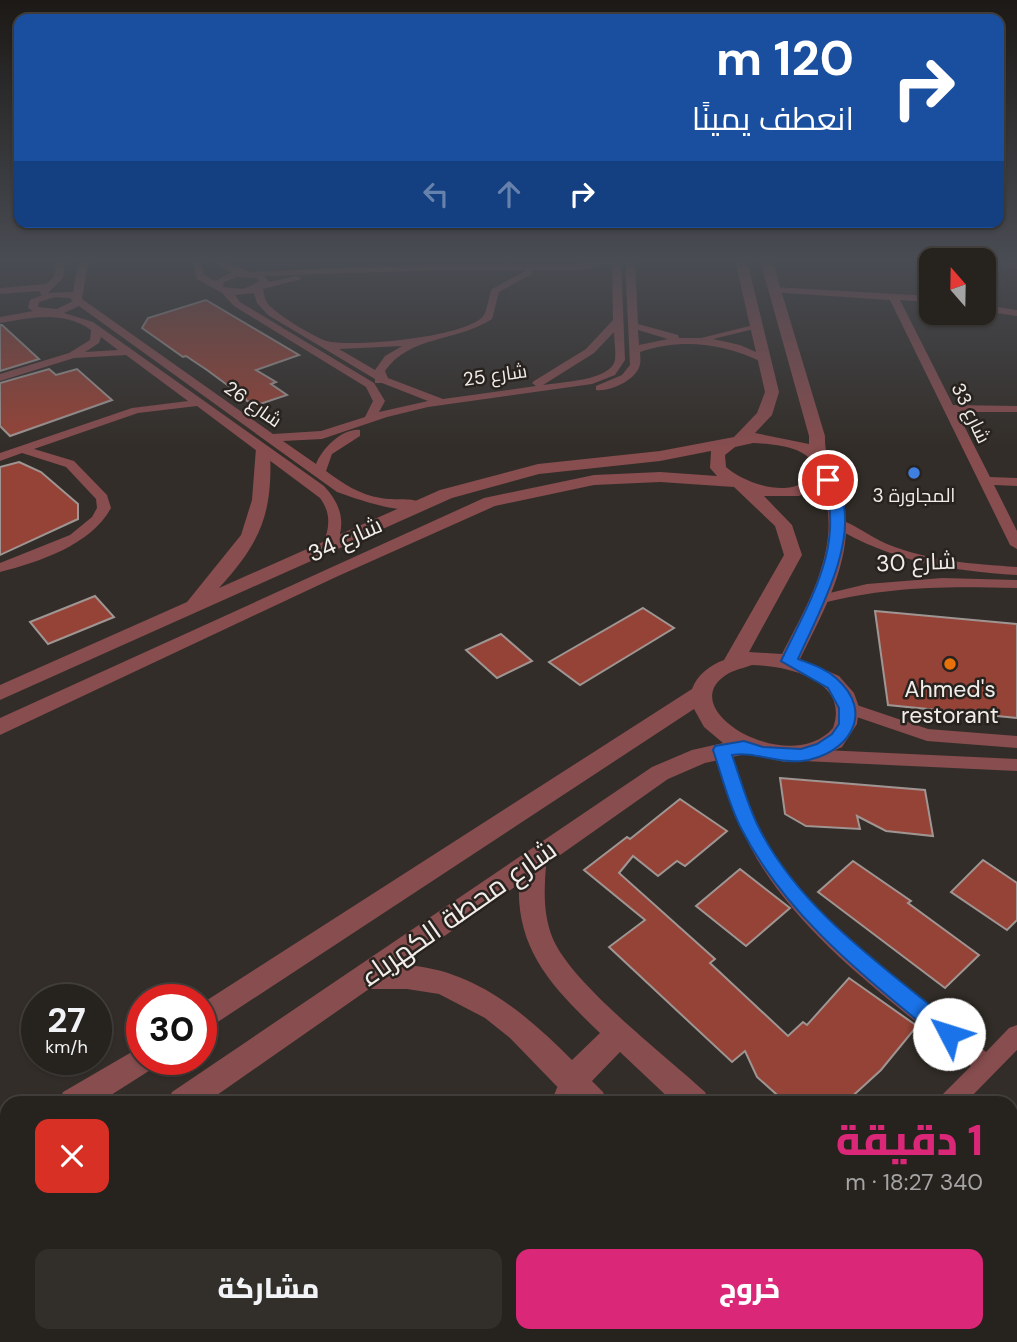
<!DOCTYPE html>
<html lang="ar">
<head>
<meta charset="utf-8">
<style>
  body { margin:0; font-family:"DM Sans",Cairo,sans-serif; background:#322f2b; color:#f1f3f6; direction:rtl; height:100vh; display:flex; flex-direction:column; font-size:26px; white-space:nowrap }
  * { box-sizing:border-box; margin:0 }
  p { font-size:23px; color:#a4a4a4 }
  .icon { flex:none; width:38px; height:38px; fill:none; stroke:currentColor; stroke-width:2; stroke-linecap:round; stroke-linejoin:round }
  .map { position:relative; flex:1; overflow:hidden; direction:ltr }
  .drawer { position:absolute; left:0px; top:1096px; width:1018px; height:247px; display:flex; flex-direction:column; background:#26221e; border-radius:21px 21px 0 0; box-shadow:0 2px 5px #0004,0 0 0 2px #423f3c; direction:rtl }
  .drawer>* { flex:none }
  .banner { position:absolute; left:14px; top:14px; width:990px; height:214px; border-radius:14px; box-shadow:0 2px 5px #0004,0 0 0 2px #423f3c; direction:rtl; background:#1a4fa0; color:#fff; overflow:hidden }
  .needle { width:46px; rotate:340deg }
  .buttons { position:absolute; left:919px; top:248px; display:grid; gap:14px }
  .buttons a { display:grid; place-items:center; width:77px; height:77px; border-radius:14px; background:#26221e; box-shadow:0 2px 5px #0004,0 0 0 2px #423f3c; font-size:35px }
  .speed { position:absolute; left:21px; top:984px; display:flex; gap:14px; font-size:35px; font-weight:700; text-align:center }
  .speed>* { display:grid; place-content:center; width:91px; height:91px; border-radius:50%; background:#26221e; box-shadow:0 2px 5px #0004,0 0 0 2px #423f3c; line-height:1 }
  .speed small { font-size:18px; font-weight:400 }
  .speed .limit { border:10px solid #d22; background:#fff; color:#111 }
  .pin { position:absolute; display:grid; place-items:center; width:60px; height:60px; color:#fff; margin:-30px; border:4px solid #fff; border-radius:50%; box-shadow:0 2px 7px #0007 }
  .me { position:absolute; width:77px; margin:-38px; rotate:310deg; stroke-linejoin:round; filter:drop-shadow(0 0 5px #0008) }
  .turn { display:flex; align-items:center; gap:24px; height:147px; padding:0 35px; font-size:32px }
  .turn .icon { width:91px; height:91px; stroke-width:2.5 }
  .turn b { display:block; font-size:49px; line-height:60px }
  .lanes { display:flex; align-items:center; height:66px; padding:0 35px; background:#0003; justify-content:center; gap:35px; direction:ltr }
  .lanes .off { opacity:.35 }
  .round { display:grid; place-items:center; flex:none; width:74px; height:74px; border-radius:14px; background:#322f2b }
  .head { display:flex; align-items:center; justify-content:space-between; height:119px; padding:0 35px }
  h1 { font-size:42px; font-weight:800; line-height:52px; color:#db2777 }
  .button { display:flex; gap:14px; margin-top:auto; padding:14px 35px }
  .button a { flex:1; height:80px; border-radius:14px; background:#db2777; color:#fff; font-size:28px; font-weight:800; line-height:80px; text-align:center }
  .button a+a { background:#322f2b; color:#f1f3f6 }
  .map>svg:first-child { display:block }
</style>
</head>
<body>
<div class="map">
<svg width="1017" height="1342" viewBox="0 0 1017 1342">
  <rect width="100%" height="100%" fill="#322d28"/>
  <g fill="#964337" stroke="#9f9593" stroke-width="2">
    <path d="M206,300l93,55 -43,15 20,12 -5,2 16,11 -30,10 -10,-4 -5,-7 -11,-2 -1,-5 -23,-17 -21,-14 -3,1 -41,-29 6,-10z"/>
    <path d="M0,325h2l37,34 -39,12z"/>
    <path d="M49,369l7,6 21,-6 35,31 -102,36 -10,-10v-43z"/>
    <path d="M19,462l22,10 37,32v15l-78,36v-88z"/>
    <path d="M95,596l19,21 -66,27 -18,-22z"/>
    <path d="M643,608l31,20 -94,57 -31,-23z"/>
    <path d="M875,611l142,13v94l-129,-13z"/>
    <path d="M501,634l31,27 -35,17 -31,-28z"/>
    <path d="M780,778l145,12 8,46 -47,-5 -29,-15 3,13 -54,-3 -21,-12z"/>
    <path d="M680,799l47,32 -42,35 -8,-5 -19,15 -25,-20 -14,17 96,86 -5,4 78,73 15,-14 4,3 42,-47 68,48 -36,44 -35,32h-61l-28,-25 -12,-26 -13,11 -123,-115 36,-27 -61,-50 43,-33 3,2z"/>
    <path d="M983,860l34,23v37l-10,10 -56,-38z"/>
    <path d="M853,861l58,40 -3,2 71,52 -34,33 -127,-96z"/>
    <path d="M740,869l50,39 -44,38 -50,-40z"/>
  </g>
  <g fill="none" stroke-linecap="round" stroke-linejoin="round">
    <g fill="#874d4f" fill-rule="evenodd">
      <path d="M57,260h9l-3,18 -15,15 25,-1 4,-23 6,-9h9l-5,9 -5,30 191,135 48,-3 44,-14 8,-16 -7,-14 -132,-81 -12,-13 -25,-14 -6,-19h9l4,15 11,6 17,-9 -24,-12h13l29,12 192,-8h137l18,-4h24l4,100 -10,15 -23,9 -164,23 -41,10 -65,22 -39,2 33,23c6,-15 26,-36 44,-34v6l-28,18 -6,17c16,12 34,24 55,27 13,3 33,-2 44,7 -17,13 -68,-6 -88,-13l-258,-186 -15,7 29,9 231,164c17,18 23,38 11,61h-10l-2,-3c7,-17 8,-31 -3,-46l-123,-92 -59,7 -104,36 40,12 33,34 4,13c-20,37 -72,54 -111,64v-9l70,-28 22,-18 5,-9 -1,-9 -30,-32 -44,-14 -22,8v-8l132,-45 56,-7 -62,-46 -52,3 -74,23v-7l69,-21 21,-13 1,-10c-29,-20 -60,-12 -91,-7v-6l33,-6 -5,-3 2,-8 12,-5 -3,-4 -39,3v-6l46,-4 8,-7zM612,263l1,57 -27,29 -52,32 -2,2 4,3 -93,13 -55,-21 -3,-7c25,-36 72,-29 107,-52l7,-27 33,-18 -1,-4h48zM442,270h85l-35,19c-4,8 -4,19 -8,26 -14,22 -132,33 -157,26 -12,-3 -51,-27 -59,-37 -3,-4 -4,-10 -5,-15l39,-10 -5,-3 -28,6 -4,-6zM237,277l19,1 4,3 -17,8 -20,-2 1,-5zM254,293l3,10 11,12 107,64v4h7l46,18 -49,11 6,-11 -11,-18 -134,-81 -5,-7zM55,297l15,1 3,3 -16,8 -19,-2 1,-5zM614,332c0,8 2,19 1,28 -4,21 -55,22 -72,25l51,-32zM101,337l17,13 -33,2 14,-9zM402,346l-17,10 -10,14 -36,-21z"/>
      <path d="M625,260h10l3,64 40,11 1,3h22l61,-15v4l-49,12 27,6 30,13v4h-8c-39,-19 -81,-24 -122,-10 0,4 1,8 0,12 -3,16 -30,28 -44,26v-4l26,-11 8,-10zM638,330l30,9 -29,6z"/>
      <path d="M773,287l158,9v6l-31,-2 53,105 64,1v6h-60l33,65 27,1v8l-23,-1 23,46v18l-7,-4 -120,-245 -120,-8 -2,-2z"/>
      <path d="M984,305l33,5v6l-33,-5z"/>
      <path d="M838,519c17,5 32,18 49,25 42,17 86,20 130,23v8c-66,-4 -127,-14 -184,-49v-6z"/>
      <path d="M942,578l75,2v8c-74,-2 -127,-2 -199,16l-7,-4 2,-3 54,-13z"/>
      <path d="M848,702l80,27 89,7v12l-90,-7 -85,-29 -2,-4 2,-4z"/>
      <path d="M721,744l6,2 3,4c12,33 22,69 41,99 53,84 140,141 215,203l23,-24 8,-3v25l-51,52h-26l3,-8 28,-28c-75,-62 -163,-122 -214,-207 -20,-34 -31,-72 -45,-109l3,-4z"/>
      <path d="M803,749l214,10v12l-214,-10 -6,-2 -3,-4 3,-4z"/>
      <path d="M571,1071l8,3 3,7 -9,21h-22l12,-28z"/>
      <path d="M347,1335h30l-3,7h-30z"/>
    </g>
    <g fill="#874d4f" fill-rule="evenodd">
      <path d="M735,260h12l32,132 -7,23 -17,18 54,11v-8l-49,-176h12l53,176c-1,23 11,38 17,60 16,56 -18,114 -42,163l39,17 15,17 5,14 -2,17 -15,23 -27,12 -30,3 -39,-8 -41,9 -37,16 -122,86c-2,25 -3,50 7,74 20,46 112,116 152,153l4,10h-36l-53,-50 -28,29 11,11 4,10h-35l-62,-64 -25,-20 -46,-24 -32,-5h-38l-162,113h-39l4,-10 480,-325 40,-17 31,-7 -19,-16 -10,-18 -493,324v-29l491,-315c5,-14 18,-24 32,-29l60,-105 -9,-29 -41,-39 -74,-5 -66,3 -99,21 -159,71 -336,158v-17l484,-220 110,-23 66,-3 57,4 -7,-8 1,-17 -51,10 -121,13 -87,24 -452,202v-15l187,-83 54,-67 11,-35 4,-52 6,-2 8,5c3,62 -9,91 -51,137l221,-98 98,-26 122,-13 74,-14 23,-24 8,-21zM753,443c20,1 54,3 62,24 -13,36 -67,19 -89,0l-1,-12 10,-8zM821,486c24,56 -14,119 -39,168l-33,-2 53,-97 -10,-30 -28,-29h35zM752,665c36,1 98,15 81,63 -43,50 -161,-18 -107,-53 7,-5 18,-7 26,-10zM519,884c-3,67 35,105 81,149l-28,27c-47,-47 -99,-92 -169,-95z"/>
      <path d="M980,260l37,1v8z"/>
      <path d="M142,1046v13h15l-5,10 -52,33h-41l4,-10z"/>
      <path d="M7,1131v32l-7,3v-32z"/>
      <path d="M7,1208v35l-7,3v-36z"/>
      <path d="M802,1335h40l3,7h-40z"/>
      <path d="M922,1335h40l3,7h-40z"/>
    </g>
  </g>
  <linearGradient id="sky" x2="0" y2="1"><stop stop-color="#1c1916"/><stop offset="0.58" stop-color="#494c53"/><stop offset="1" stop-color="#494c53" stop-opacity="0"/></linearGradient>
  <rect width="1017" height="448" fill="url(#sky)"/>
  <path fill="#1a73e8" stroke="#114b97" stroke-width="2" d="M828,477c8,2 9,9 12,16 20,47 -23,123 -42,166 13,5 27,9 38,19 41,36 11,77 -34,83 -24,3 -48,-10 -70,-6 8,23 15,48 26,71 42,85 128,142 199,201l3,7 -3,7 -8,3 -7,-3c-75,-63 -154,-122 -200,-211 -13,-24 -20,-54 -29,-80l2,-4 29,-5 19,6 38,2 16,-5 15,-10 7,-10v-16l-11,-20 -47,-27c26,-56 67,-118 41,-181z"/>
  <circle fill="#3f7fe0" stroke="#28231e" stroke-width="2.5" cx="914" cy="473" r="7"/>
  <circle fill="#e8710a" stroke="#28231e" stroke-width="2.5" cx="950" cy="664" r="7"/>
  <g text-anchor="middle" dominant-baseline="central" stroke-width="5" stroke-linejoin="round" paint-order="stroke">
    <g font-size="19" fill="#f1edea" stroke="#28231e">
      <text transform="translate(495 375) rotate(-8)">شارع 25</text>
      <text transform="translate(253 404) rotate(35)">شارع 26</text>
      <text transform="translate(971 413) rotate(64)">شارع 33</text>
    </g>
    <g font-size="19" fill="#f1edea" stroke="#28231e">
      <text x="914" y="495">المجاورة 3</text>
    </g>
    <g font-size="23" fill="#f1edea" stroke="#28231e">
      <text transform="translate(345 539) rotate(-24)">شارع 34</text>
      <text transform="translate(916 562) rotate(-2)">شارع 30</text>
    </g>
    <g font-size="23" fill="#f1edea" stroke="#28231e">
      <text x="950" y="689">Ahmed's<tspan x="950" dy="26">restorant</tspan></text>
    </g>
    <g font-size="28" fill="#f1edea" stroke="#28231e">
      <text transform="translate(458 913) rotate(-35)">شارع محطة الكهرباء</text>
    </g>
  </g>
</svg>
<div class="buttons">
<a><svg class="needle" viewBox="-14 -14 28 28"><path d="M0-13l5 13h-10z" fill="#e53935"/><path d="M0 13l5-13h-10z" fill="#a4a4a4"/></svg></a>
</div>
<div class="speed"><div>27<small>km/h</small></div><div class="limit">30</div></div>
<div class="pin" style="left:828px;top:480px;background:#d93025"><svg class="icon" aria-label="arrive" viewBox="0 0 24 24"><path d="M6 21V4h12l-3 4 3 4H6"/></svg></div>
<svg class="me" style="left:949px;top:1034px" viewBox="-20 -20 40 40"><circle r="19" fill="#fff"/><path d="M0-13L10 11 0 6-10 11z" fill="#1a73e8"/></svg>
<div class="banner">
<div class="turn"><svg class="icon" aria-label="right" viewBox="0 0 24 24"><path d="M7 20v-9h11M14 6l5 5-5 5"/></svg><div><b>120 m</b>انعطف يمينًا</div></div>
<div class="lanes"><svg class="icon off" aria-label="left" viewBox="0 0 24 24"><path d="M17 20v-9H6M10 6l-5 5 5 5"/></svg><svg class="icon off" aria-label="ahead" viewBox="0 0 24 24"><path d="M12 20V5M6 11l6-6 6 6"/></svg><svg class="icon" aria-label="right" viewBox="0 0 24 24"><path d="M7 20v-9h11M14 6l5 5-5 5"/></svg></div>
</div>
<section class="drawer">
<div class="head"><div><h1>1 دقيقة</h1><p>340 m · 18:27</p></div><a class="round" style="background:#d93025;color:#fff"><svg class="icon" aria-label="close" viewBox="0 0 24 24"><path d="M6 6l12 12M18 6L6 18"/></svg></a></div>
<div class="button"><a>خروج</a><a>مشاركة</a></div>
</section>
</div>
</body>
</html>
